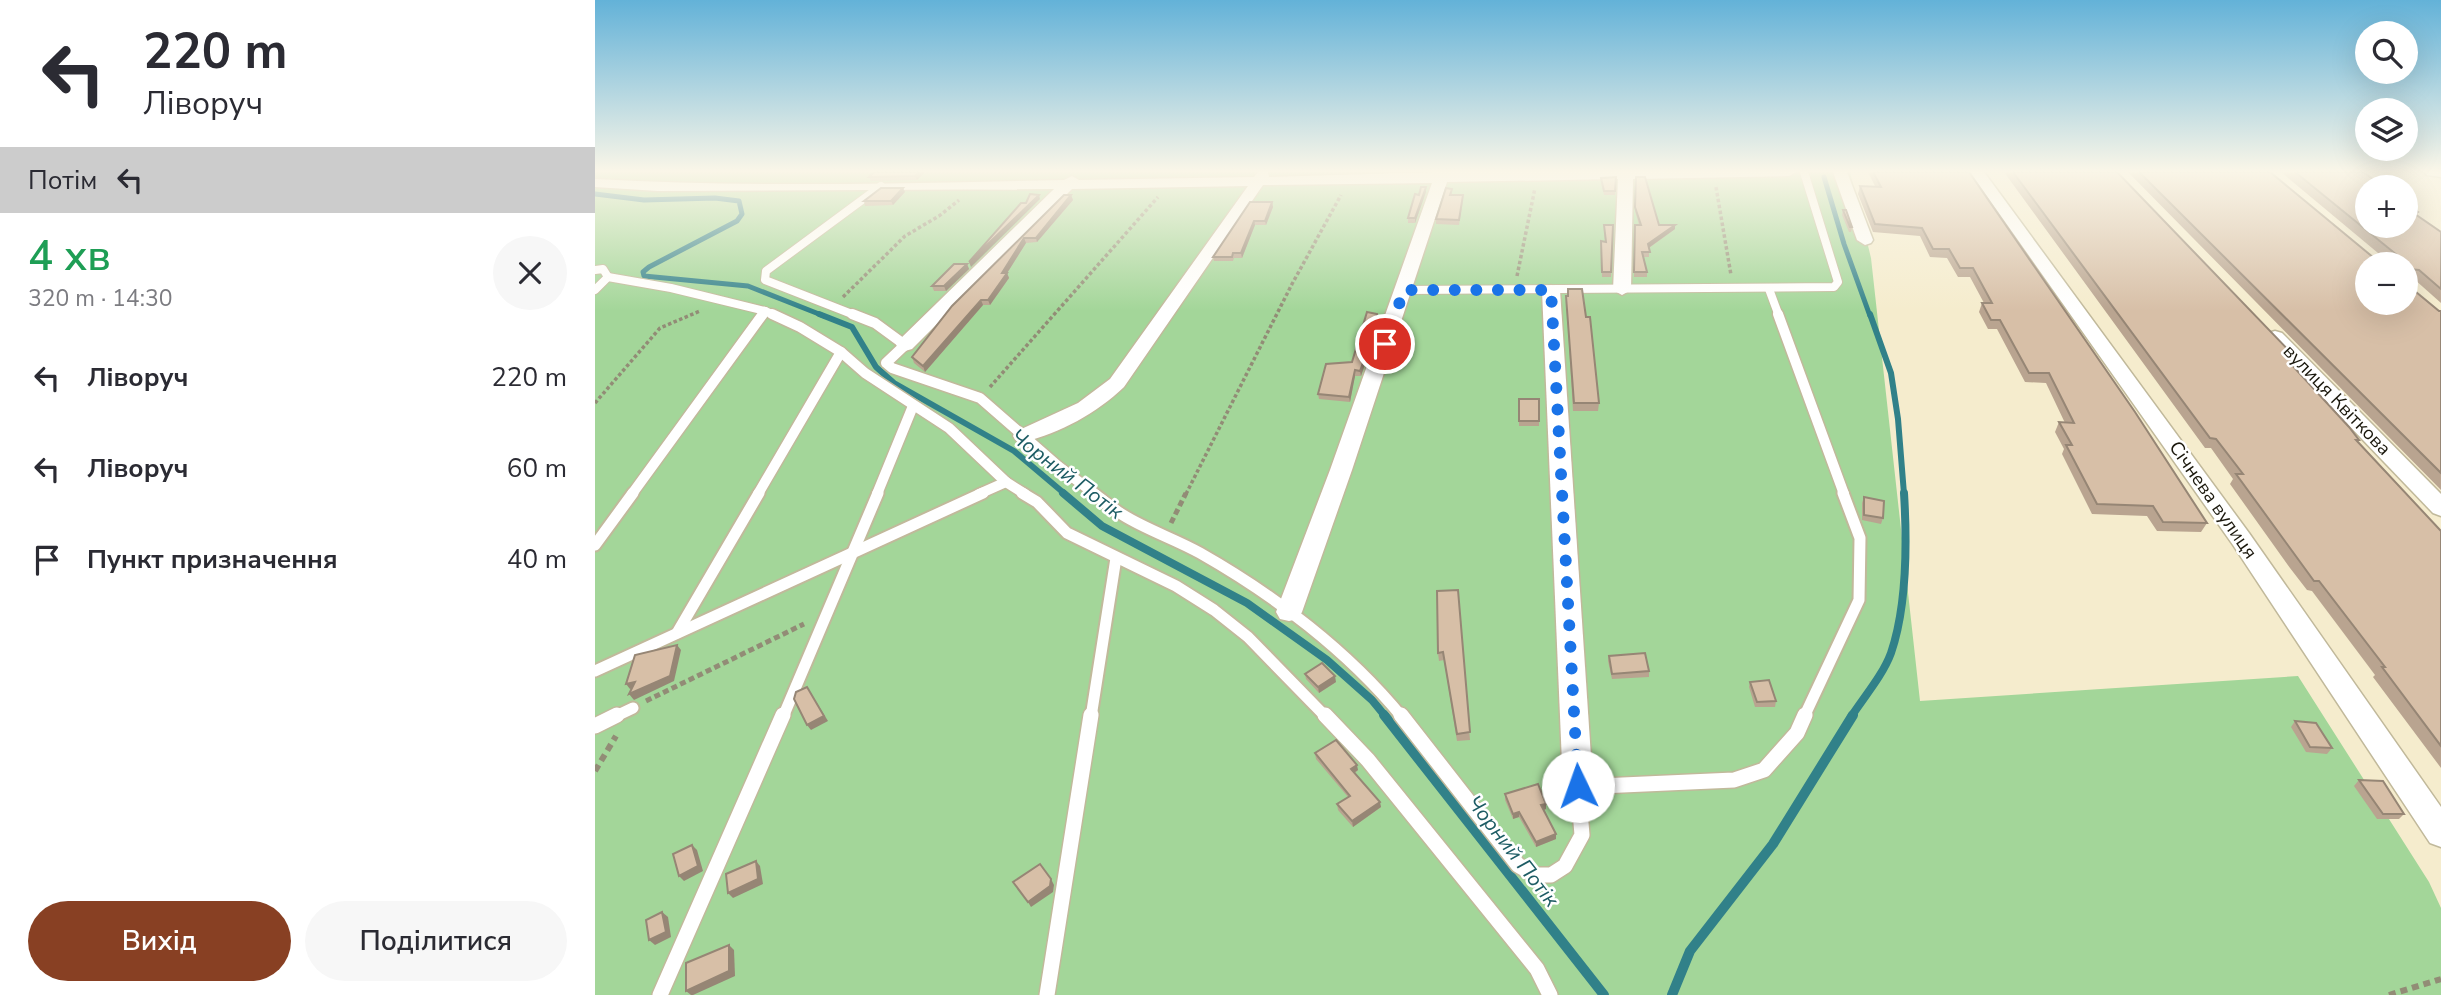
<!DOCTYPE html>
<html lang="uk">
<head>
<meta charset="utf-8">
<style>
  body { margin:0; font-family:"Nunito Sans",sans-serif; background:#f7f7f7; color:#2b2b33; height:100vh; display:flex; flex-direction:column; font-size:26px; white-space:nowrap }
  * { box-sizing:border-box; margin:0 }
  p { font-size:23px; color:#7c7c81 }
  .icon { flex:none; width:38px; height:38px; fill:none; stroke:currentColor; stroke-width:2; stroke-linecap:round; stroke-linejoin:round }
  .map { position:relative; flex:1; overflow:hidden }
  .drawer { display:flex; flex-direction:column; background:#fff; width:595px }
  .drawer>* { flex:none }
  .hud { background:#fff; color:#2b2b33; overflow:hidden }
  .controls { position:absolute; left:1760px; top:21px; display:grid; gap:14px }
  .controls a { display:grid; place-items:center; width:63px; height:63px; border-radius:50%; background:#fff; box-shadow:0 7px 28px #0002; font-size:35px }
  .pin { position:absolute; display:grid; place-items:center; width:60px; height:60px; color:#fff; margin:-30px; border:4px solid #fff; border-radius:50%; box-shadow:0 2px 7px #0007 }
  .me { position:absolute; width:77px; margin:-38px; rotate:357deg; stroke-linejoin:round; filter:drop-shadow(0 0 5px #0008) }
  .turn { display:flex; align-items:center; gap:24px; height:147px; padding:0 28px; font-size:32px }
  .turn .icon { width:91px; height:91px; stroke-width:2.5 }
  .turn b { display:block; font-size:49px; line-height:60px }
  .then { display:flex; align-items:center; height:66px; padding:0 28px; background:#0003; gap:14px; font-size:26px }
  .round { display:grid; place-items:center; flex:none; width:74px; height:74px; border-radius:37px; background:#f7f7f7 }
  .overview { display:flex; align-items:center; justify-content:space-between; height:119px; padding:0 28px }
  h1 { font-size:42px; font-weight:600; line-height:52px; color:#1e9e55 }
  .action { display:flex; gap:14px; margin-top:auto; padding:14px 28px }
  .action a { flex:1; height:80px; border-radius:42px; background:#884023; color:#fff; font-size:28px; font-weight:600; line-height:80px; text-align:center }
  .action a+a { background:#f7f7f7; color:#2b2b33 }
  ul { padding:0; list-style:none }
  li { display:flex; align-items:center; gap:21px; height:91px; padding:0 28px }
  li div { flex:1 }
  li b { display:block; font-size:26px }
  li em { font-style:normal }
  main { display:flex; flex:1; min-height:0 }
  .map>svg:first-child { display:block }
</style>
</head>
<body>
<main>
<section class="drawer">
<div class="hud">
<div class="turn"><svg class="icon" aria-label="left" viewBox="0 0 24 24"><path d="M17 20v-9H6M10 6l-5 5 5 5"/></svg><div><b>220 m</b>Ліворуч</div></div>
<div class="then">Потім<svg class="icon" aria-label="left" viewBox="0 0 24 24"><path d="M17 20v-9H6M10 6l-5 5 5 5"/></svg></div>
</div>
<div class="overview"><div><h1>4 хв</h1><p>320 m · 14:30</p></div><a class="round"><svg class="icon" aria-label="close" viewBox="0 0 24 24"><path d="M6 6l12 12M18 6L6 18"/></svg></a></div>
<ul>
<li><svg class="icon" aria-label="left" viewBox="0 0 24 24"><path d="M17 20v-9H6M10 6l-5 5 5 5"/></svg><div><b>Ліворуч</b></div><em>220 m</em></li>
<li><svg class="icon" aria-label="left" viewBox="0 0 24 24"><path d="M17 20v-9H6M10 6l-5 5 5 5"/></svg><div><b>Ліворуч</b></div><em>60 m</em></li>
<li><svg class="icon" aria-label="arrive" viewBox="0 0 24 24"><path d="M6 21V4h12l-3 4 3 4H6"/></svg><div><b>Пункт призначення</b></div><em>40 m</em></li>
</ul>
<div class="action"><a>Вихід</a><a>Поділитися</a></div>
</section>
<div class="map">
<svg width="1846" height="995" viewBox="0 0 1846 995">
  <rect width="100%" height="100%" fill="#f5eccd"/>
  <path fill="#a3d699" d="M0,172h1255l21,86 49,443 378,-25 131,206 12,26v87h-1846z"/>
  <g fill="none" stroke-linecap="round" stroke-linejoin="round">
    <g stroke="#318189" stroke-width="5">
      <path d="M1229,177l20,67 26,72"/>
      <path d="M0,194l49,6 71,-2 24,3 3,13 -5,7 -88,46 -6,5 1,4 104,10 76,30"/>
    </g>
    <g stroke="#318189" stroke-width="6">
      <path d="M224,314l33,13 24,40 18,16 120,68 51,43"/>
      <path d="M1275,314l21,59 7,46 6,75"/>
    </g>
    <g stroke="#318189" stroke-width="8">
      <path d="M468,493l39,33 145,77 80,57 45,40 14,17"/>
      <path d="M1256,717c13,-20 32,-42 40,-64 16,-47 16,-111 13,-160"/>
    </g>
    <g stroke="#318189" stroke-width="10">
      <path d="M789,715l220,280"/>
      <path d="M1077,995l18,-44 83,-107 80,-129"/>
    </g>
    <defs>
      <g id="service-far3">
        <path d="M0,270l8,-1 5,8 -13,13"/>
        <path d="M13,277l63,11 94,23 -3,5"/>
        <path d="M1174,289l10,27"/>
        <path d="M809,290l430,-3 4,-5 -34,-110"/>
        <path d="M170,311l11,5"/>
        <path d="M262,316l-92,-36 1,-9 115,-85"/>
      </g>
      <g id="service-far2">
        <path d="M177,314l28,13 41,25 24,21 84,55 57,54 19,12"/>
        <path d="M257,314l23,9 30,22 -19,18 6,5 88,30 78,68 37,28"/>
        <path d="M1183,314l66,180"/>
        <path d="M37,494l131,-180"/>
        <path d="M163,494l83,-142"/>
        <path d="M282,494l36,-88"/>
        <path d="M384,494l27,-12"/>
      </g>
      <g id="service-far1">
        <path d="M427,493l15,9 30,31 109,53 38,24 34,27 78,80"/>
        <path d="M498,493c10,7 20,16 30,22 24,15 52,24 77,38 74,42 148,98 202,164"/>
        <path d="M0,545l38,-52"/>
        <path d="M82,633l82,-140"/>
        <path d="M0,671l388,-178"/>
        <path d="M19,717l19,-9"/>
        <path d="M188,717l95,-224"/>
        <path d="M496,717l25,-159"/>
        <path d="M1209,717l55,-117 1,-62 -17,-45"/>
      </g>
      <g id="service">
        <path d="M730,715l43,45 169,209 13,26"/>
        <path d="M806,715l117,150 17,10h16l14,-9 17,-31 -4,-48 156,-7 30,-10 33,-37 8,-18"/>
        <path d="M0,726l22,-11"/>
        <path d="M65,995l123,-280"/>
        <path d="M452,995l44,-280"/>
      </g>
      <g id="minor">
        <path d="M663,172h10l1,5 167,-5h360l-7,4 -156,3 -2,111 -9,5 -9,-5 5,-111 -171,3 -95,288 -50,142 -4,7 -9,2 -9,-2 -4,-7 54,-142 102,-287 -169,2 -139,202c-27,26 -64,46 -100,55l-7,-1 -4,-5 4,-5 61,-28 32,-24 138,-193 -176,3 -160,160 -7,2 -9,-6 2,-4 156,-152 -396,2 -63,-4v-8c155,9 313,4 469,1l8,-4 7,4 175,-3z"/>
        <path d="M1238,172h14l26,68 -2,3 -6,2 -8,-5z"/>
        <path d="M1375,172h14l265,361 192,274v40l-11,-4 -197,-298z"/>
        <path d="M1830,172h16v5l-14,-2z"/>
        <path d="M956,285l9,5 33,497 -4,9 -11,4 -11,-4 -4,-9 -21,-497z"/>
        <path d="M1680,331l7,2 159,161v22l-8,-3 -165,-172 -2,-4 2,-4z"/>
      </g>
    </defs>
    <use href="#service-far3" stroke="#c1b99b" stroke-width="10"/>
    <use href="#service-far2" stroke="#c1b99b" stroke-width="13"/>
    <use href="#service-far1" stroke="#c1b99b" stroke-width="15"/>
    <use href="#service" stroke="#c1b99b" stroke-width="18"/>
    <use href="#minor" stroke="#c1b99b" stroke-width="3"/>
    <g stroke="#928c76" stroke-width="3.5" stroke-dasharray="3.5 2.5" stroke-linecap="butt">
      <path d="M1121,187l15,88"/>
      <path d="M922,276l18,-88"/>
      <path d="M248,297l62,-61 34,-20 20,-16"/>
      <path d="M395,387l168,-190"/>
      <path d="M0,403l65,-75 40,-17"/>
      <path d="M591,494l106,-210 49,-89"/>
    </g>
    <g stroke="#928c76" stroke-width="5" stroke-dasharray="6 3.5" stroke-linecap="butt">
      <path d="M576,523l15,-30"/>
      <path d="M51,701l158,-77"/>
    </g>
    <g stroke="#928c76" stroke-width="6" stroke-dasharray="7 5" stroke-linecap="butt">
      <path d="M0,771l21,-35"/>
      <path d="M1794,995l52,-16"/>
    </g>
    <use href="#service-far3" stroke="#fff" stroke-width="8"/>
    <use href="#service-far2" stroke="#fff" stroke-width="10"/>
    <use href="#service-far1" stroke="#fff" stroke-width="11"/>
    <use href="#service" stroke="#fff" stroke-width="15"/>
    <use href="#minor" fill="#fff" fill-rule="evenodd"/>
  </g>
  <g fill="#b9a490">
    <path d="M330,172l-8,8 -46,1 -2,-4z"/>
    <path d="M1273,172h101l238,351 -6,9 -44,-1 -10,-15 -55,-2 -30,-60 2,-5 -9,-17 4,-10 6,1 -19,-40 -21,-1 -28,-53h-9l-9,-17 3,-9h2l-14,-26h-12l-11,-19 -17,-1 -10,-21 -47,-4 -15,-38 2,-8h15z"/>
    <path d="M1409,172h113l180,187 -4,7 66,74 -1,1 83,90v237l-68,-91 2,-2 -63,-84 -5,-1 -17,-22 -60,-84 3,-5 -22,-31h-6z"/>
    <path d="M1533,172h142l104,86h10l-103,-86h82l55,40 -2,3 25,17v71l-27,-24h-4v8l29,24h2v179z"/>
    <path d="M1021,177l-1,18h-11l-3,-13v-4z"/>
    <path d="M1041,177l23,48 16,4 -26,19v9h-6l4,15v5h-13l1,-52h4l-4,-14z"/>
    <path d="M831,187v5l-11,31h-7v-5l11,-23z"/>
    <path d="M857,189v6l11,4 -4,26 -23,-1v-5z"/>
    <path d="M310,192l-12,13 -28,1 -1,-5z"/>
    <path d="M476,195l2,5 -36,42 -11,1 -19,30 2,5 -19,27h-7l-58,67 -11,-9 -2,-6 40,-51z"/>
    <path d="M677,202l1,5 -7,18h-11l-13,33h-8l-1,3h-19l-1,-4z"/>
    <path d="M1248,210l9,17 -1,5h-2l-7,-17z"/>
    <path d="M1009,225h9l-2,52h-9l-1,-36 4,1z"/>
    <path d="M372,264l2,5 -23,22h-12l-2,-5z"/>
    <path d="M971,296l33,107 -1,8h-25z"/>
    <path d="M782,314l-2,21 -14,41h-6l-5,26 -31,-3 -1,-5 34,-32z"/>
    <rect x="924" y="399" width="20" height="27"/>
    <path d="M1269,497l19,21 -2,6 -19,-4v-17z"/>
    <path d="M863,590l12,150 -13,1 -13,-81 -5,1 -1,-8z"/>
    <path d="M1014,656l40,15v6l-37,2 -4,-18z"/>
    <path d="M710,674l31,8 -17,11 -13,-14z"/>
    <path d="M1155,682l26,19 -1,6h-20l-6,-20z"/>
    <path d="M1700,721l37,27 -5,6 -21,-2 -15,-25z"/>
    <path d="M720,753l43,17 -3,3 26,34 -28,20 -15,-17 -1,-6 11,-7 -32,-38z"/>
    <path d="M1764,780l45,34 -5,5h-22l-23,-33z"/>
    <path d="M910,794l41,10v5l-3,1 13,24v5l-20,8 -17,-30 -6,2 -8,-19z"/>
  </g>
  <g fill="#968675">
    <path d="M324,172h6l-8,8 -2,-4z"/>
    <path d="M831,187v5l-11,31v-5z"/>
    <path d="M308,188l2,4 -12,13 -2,-4z"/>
    <path d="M444,195l1,4 -69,68 -2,-5z"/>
    <path d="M476,195l2,5 -36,42 -1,-4z"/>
    <path d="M677,202l1,5 -7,18 -1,-4z"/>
    <path d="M659,221l1,4 -13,33 -1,-5z"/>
    <path d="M1080,225v4l-28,20 1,-5z"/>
    <path d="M429,238l2,5 -22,35 -2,-5z"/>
    <path d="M372,264l2,5 -23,22 -2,-5z"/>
    <path d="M412,273l2,5 -19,27 -2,-5z"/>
    <path d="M386,300l2,5 -58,67 -2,-6z"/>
    <path d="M782,314l-2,21 -14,41 -1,-5z"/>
    <path d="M760,370v6l-5,26 -1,-5z"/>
    <path d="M82,645l4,5 -7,31 -40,19 -5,-6z"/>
    <path d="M740,676l1,6 -17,11 -1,-6z"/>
    <path d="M40,682l4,5 -9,2 -4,-5z"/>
    <path d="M212,687l21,34 -17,9 -4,-5z"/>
    <path d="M762,765l1,5 -6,4 -1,-5z"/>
    <path d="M785,802l1,5 -28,20 -1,-6z"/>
    <path d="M951,804v5l-5,2v-6z"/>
    <path d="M924,812v5l-6,2v-5z"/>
    <path d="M961,834v5l-20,8v-5z"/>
    <path d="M97,845l5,5 6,21 -19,10 -5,-5z"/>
    <path d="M161,861l4,5 3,18 -30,14 -5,-5z"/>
    <path d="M456,879l3,6 -1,7 -22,15 -3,-5z"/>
    <path d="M67,912l6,5 3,20 -16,8 -6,-5z"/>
    <path d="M134,945l5,5 1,26 -42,19h-2l-5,-4z"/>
  </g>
  <g fill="#d7bfa7" stroke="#968675" stroke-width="2" fill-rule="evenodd">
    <path d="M279,172h45l-4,4 -46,1z"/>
    <path d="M1278,172h96l166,240 72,111 -44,-1 -10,-16 -56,-2 -31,-59h6l-13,-23 15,1 -25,-50h-20l-29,-53h-9l-9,-17h10l-19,-35h-13l-11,-19h-16l-11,-21 -47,-4 -15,-38 21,1z"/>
    <path d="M1418,172h104l180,187 -6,5 58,63 10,13h-3l85,91v215l-59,-79h3l-66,-86h-5l-78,-107h7l-27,-35 -6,-1z"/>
    <path d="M1544,172h131l104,86h20l3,-3 -102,-83h68l21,15h-16v39h38v-22l12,8 -3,2 26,18v57l-22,-19 -9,-1v18l29,24h2v162zM1773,264h38v39h-38z"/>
    <path d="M1021,177l-1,14h-11l-3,-13z"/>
    <path d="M1041,177h9l14,48h16l-27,19 2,8h-8l5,20h-13l1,-47h6l-6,-18z"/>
    <path d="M826,187h5l-11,31h-7l7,-24 4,1z"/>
    <path d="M286,188h22l-12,13h-27z"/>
    <path d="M851,188l6,1 -2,6h13l-4,25 -23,-1z"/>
    <path d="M435,194l9,1 -70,67 52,-59h5z"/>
    <path d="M469,195h7l-35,43h-12l-22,35h5l-19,27h-7l-58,66 -11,-9 40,-51z"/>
    <path d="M655,202h22l-7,19h-11l-13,32h-8l-1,4h-19z"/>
    <path d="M1248,210h3l6,17h-2z"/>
    <path d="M1009,225h9l-2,47h-9l-1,-31 5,1z"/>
    <path d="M359,264h13l-23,22h-12z"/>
    <path d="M973,289h14l4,28h4l9,86h-25l-8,-107h2z"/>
    <path d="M772,312l10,2 -2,16 -15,41 -5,-1 -6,27 -31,-3 8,-30 26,-2z"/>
    <rect x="924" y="399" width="20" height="22"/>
    <path d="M1269,497l20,4 -1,17 -19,-3z"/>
    <path d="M863,590l12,142 -13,2 -14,-82 -5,1 -1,-62z"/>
    <path d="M82,645l-7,31 -41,18 6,-12 -9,2 9,-29z"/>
    <path d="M1050,653l4,18 -37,3 -3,-18z"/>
    <path d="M727,663l13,13 -17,11 -13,-13z"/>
    <path d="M1174,680l7,21 -19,1 -7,-20z"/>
    <path d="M212,687l17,29 -17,9 -13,-26 2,-7z"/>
    <path d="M1700,721l21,2 16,25 -22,-1z"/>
    <path d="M741,740l21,25 -6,4 29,33 -28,19 -15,-17 13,-8 -35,-43z"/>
    <path d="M1764,780l24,1 21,33h-21z"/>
    <path d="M943,784l8,20 -5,1 15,29 -20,8 -17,-30 -6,2 -8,-20z"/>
    <path d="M97,845l6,21 -19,10 -6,-22z"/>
    <path d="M161,861l2,18 -30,14 -2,-19z"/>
    <path d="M445,864l11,15 -1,7 -22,16 -15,-20z"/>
    <path d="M67,912l4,20 -17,8 -3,-20z"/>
    <path d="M134,945v26l-43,20v-28z"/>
  </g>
  <linearGradient id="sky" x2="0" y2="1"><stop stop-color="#63b2d8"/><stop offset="0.55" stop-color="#faf6e8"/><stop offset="1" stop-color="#faf6e8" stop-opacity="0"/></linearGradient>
  <rect width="1846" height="311" fill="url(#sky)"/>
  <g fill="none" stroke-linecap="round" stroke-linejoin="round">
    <path stroke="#1a73e8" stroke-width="12" stroke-dasharray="0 21.6" d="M790,344l19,-54h147l27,496"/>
  </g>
  <g text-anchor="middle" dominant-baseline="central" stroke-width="5" stroke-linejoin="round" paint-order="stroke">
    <g font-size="19" fill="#1a170c" stroke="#fff">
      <text transform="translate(1742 400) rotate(46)">вулиця Квіткова</text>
      <text transform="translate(1618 500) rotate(55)">Січнева вулиця</text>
    </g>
    <g font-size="21" font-style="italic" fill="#1d5c64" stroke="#fff">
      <text transform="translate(472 474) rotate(37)">Чорний Потік</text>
      <text transform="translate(918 851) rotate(52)">Чорний Потік</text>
    </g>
  </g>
</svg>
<div class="controls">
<a><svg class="icon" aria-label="search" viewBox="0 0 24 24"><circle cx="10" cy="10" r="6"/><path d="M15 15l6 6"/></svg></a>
<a><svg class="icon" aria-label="layers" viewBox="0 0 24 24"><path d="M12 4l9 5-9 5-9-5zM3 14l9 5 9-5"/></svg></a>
<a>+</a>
<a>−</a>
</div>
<div class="pin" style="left:790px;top:344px;background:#d93025"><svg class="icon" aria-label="arrive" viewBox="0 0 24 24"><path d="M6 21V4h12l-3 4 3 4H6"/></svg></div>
<svg class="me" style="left:983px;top:786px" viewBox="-20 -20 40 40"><circle r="19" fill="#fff"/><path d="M0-13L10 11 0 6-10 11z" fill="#1a73e8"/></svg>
</div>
</main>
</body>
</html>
